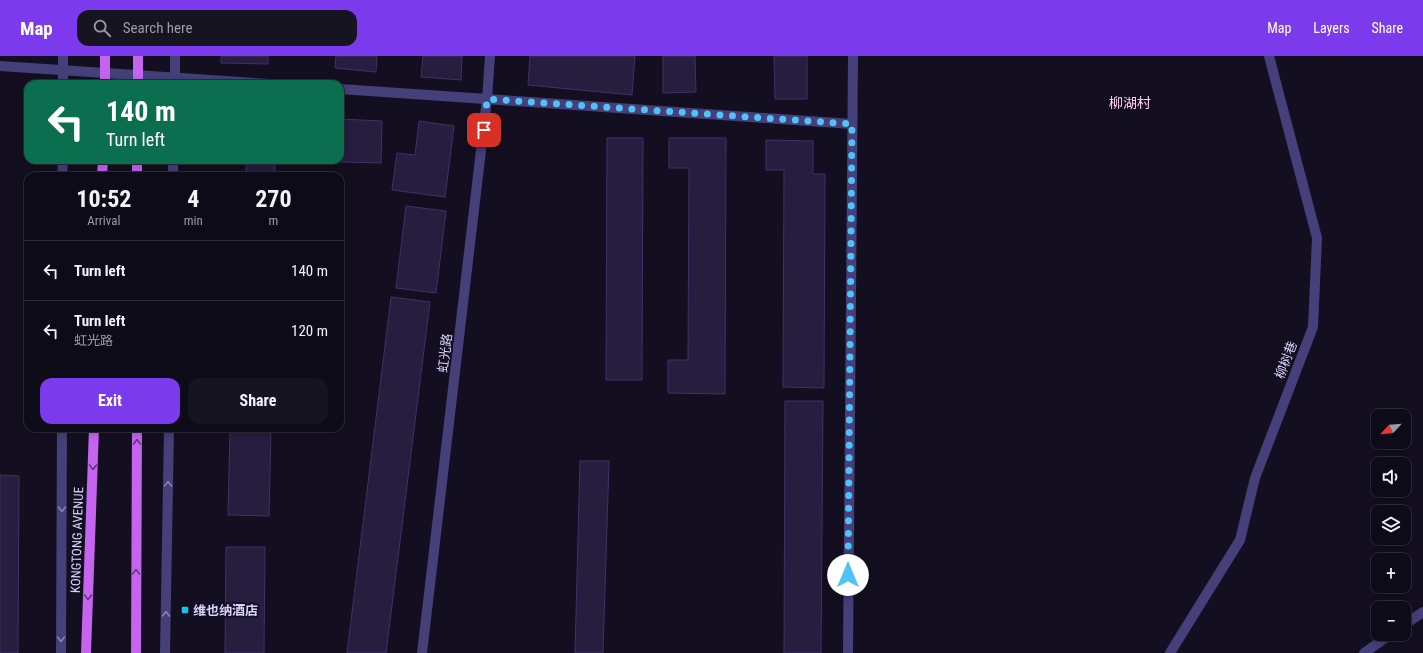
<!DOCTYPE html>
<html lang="en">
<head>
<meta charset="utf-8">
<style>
  body { margin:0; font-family:"Roboto Condensed","Noto Sans SC",sans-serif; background:#171421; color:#f1f3f6; height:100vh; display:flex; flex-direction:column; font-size:15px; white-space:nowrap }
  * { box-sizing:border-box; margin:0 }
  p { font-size:13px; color:#9b9ba2 }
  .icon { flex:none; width:22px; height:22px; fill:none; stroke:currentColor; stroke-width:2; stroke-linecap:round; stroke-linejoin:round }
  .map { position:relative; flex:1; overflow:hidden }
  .side { position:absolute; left:24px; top:116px; width:320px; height:260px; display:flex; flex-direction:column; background:#0e0b18; border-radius:12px; box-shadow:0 2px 10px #0003,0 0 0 1px #2e2b37 }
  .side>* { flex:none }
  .top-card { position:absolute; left:24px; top:24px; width:320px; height:84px; border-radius:12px; box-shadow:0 2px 10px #0003,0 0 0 1px #2e2b37; background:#0b6e4f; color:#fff; overflow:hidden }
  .needle { width:26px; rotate:244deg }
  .tools { position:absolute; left:1371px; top:353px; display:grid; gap:8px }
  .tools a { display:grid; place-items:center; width:40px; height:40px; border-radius:8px; background:#0e0b18; box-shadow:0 2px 10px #0003,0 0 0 1px #2e2b37; font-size:20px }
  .pin { position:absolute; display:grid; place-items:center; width:34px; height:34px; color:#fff; margin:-17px; border-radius:8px; box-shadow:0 2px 6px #0006 }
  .me { position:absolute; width:44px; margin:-22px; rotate:0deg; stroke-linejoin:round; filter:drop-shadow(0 0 3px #0008) }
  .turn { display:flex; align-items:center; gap:14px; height:84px; padding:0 16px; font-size:18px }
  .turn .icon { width:52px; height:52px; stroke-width:2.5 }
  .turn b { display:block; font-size:28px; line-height:34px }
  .eta { display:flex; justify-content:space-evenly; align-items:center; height:68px; text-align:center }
  .eta b { font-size:24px; font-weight:700; line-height:28px }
  .action { display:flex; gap:8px; margin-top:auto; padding:8px 16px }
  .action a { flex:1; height:46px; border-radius:12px; background:#7c3aed; color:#fff; font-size:16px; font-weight:700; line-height:46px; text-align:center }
  .action a+a { background:#171421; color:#f1f3f6 }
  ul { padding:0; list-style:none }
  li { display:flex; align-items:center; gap:12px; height:60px; padding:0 16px; border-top:1px solid #2e2b37 }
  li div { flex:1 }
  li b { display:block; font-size:15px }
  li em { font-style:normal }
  header { display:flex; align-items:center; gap:24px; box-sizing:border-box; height:56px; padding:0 20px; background:#7c3aed; color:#fff }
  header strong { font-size:19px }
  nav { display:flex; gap:22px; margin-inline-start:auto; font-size:14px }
  .search { width:280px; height:36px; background:#171421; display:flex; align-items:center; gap:10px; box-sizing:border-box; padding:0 14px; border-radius:12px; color:#9b9ba2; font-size:15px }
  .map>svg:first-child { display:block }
</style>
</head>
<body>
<header>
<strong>Map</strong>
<div class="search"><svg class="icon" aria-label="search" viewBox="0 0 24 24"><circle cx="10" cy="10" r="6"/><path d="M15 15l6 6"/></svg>Search here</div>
<nav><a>Map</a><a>Layers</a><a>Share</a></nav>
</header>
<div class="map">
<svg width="1423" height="597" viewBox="0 0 1423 597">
  <rect width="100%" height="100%" fill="#130f20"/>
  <g fill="#261d3f" stroke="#403168">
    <path d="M221,0h47v8l-47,-1z"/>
    <path d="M336,0h41l-1,16 -41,-4z"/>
    <path d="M423,0h39l-1,24 -40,-3z"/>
    <path d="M530,0h105l-3,39 -104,-10z"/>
    <path d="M663,0h32l1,36 -33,1z"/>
    <path d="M774,0h33v43h-32z"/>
    <path d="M340,63l42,2 -1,42 -74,-2 33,-1z"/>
    <path d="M419,65l35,5 -9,71 -53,-7 5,-37 18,2z"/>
    <path d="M607,82h36l-1,242h-36z"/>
    <path d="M669,82h57l-1,256 -57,-1v-33h20l1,-192h-20z"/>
    <path d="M766,84l47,1v33h12l-1,214 -41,-1 1,-217h-18z"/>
    <rect x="246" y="104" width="29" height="16"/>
    <path d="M406,150l40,5 -10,82 -40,-5z"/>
    <path d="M391,241l39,5 -44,351h-39z"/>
    <path d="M785,345h38l-2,252h-37z"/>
    <path d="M230,372h41l-2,88 -41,-1z"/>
    <path d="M580,405h29l-6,192h-28z"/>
    <path d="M0,419l19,1 -1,177h-18z"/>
    <path d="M226,491h39l-1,106h-39z"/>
  </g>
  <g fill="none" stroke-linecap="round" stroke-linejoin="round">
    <g stroke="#453f7a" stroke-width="10">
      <path d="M0,10l269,18"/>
      <path d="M63,28v-28"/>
      <path d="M175,28v-28"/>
      <path d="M340,33l512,35"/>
      <path d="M62,120l1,-16"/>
      <path d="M173,120v-16"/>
      <path d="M61,597l1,-225"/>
      <path d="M165,597l4,-225"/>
      <path d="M422,597l65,-554 3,-43"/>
      <path d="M848,597l5,-597"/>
      <path d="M1170,597l70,-113 15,-62 58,-151 4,-89 -48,-182"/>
    </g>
    <g stroke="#453f7a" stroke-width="10">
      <path d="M1404,569l19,-13"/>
      <path d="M1364,597l27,-19"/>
    </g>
    <g stroke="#c464ef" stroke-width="10">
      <path d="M105,28v-28"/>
      <path d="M138,28v-28"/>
      <path d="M102,120l1,-16"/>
      <path d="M137,120v-16"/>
      <path d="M86,597l8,-225"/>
      <path d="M136,597l1,-225"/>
    </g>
  </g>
  <defs><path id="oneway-chevron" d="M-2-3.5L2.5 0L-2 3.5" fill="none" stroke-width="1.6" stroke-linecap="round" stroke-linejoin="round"/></defs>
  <g stroke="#63357d">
    <use href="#oneway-chevron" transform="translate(137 386) rotate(-90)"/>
    <use href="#oneway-chevron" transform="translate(93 411) rotate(92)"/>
    <use href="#oneway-chevron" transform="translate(136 516) rotate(-90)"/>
    <use href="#oneway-chevron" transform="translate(88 541) rotate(92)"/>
  </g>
  <g stroke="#8881b4">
    <use href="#oneway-chevron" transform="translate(168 428) rotate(-89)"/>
    <use href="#oneway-chevron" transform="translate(62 453) rotate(90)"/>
    <use href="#oneway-chevron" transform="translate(166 558) rotate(-89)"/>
    <use href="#oneway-chevron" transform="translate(61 583) rotate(90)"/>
  </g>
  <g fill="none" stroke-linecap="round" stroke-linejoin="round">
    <path stroke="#4fc3f7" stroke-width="7" stroke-dasharray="0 12.6" d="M484,74l3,-31 365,25 -4,451"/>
  </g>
  <rect fill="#17c1e2" stroke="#130f20" stroke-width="1.5" x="181" y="550" width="8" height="8" rx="2"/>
  <g text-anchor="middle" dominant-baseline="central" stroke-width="3.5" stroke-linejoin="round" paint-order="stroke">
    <g font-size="13" fill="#d9d2fb" stroke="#130f20">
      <text transform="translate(445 297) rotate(-83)">虹光路</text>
      <text transform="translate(1286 304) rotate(-69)">柳树巷</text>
      <text transform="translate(77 484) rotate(-88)">KONGTONG AVENUE</text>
    </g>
    <g font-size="13" font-weight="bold" fill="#d9d2fb" stroke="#130f20" text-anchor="start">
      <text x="193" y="554">维也纳酒店</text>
    </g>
    <g font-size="14" fill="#fbd4ea" stroke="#130f20">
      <text x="1130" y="47">柳湖村</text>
    </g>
  </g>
</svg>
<div class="tools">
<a><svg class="needle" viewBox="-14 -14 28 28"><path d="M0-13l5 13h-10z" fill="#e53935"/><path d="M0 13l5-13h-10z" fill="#9b9ba2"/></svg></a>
<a><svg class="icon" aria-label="sound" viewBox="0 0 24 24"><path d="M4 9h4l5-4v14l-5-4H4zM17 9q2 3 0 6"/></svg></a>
<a><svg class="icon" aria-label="layers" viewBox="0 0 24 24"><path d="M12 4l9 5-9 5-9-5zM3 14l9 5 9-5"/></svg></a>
<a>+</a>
<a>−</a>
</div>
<div class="pin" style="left:484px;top:74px;background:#d93025"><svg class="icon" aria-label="arrive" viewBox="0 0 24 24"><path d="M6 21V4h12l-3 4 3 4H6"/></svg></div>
<svg class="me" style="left:848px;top:519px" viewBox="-20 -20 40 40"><circle r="19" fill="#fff"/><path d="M0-13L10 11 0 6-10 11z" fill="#4fc3f7"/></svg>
<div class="top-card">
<div class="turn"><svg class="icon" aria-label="left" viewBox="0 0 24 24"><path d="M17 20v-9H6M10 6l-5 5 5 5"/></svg><div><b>140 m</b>Turn left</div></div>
</div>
<section class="side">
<div class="eta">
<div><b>10:52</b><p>Arrival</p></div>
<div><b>4</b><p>min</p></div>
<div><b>270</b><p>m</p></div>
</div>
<ul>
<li><svg class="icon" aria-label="left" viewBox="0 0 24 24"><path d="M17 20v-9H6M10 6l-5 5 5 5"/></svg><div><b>Turn left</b></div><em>140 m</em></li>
<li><svg class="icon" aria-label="left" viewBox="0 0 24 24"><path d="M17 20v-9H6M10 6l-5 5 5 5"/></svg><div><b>Turn left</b><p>虹光路</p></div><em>120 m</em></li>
</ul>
<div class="action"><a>Exit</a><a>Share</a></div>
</section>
</div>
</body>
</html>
